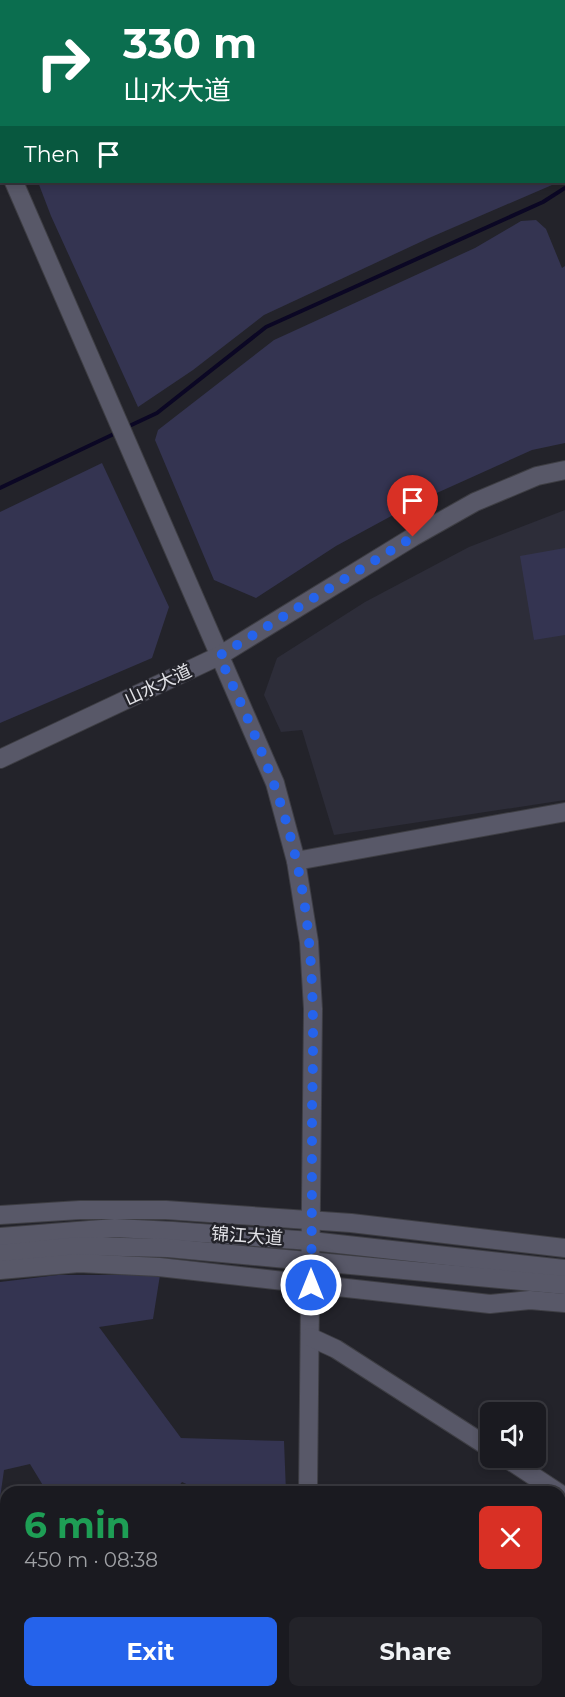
<!DOCTYPE html>
<html lang="en">
<head>
<meta charset="utf-8">
<style>
  body { margin:0; font-family:Montserrat,"Noto Sans SC",sans-serif; background:#232329; color:#f1f3f6; height:100vh; display:flex; flex-direction:column; font-size:22px; white-space:nowrap }
  * { box-sizing:border-box; margin:0 }
  p { font-size:20px; color:#9fa1a5 }
  .icon { flex:none; width:33px; height:33px; fill:none; stroke:currentColor; stroke-width:2; stroke-linecap:round; stroke-linejoin:round }
  .map { position:relative; flex:1; overflow:hidden }
  .side { position:absolute; left:0px; top:1486px; width:566px; height:212px; display:flex; flex-direction:column; background:#1a1a20; border-radius:18px 18px 0 0; box-shadow:0 3px 9px #0003,0 0 0 2px #38383e }
  .side>* { flex:none }
  .hud { position:absolute; left:0px; top:0px; width:566px; height:183px; box-shadow:0 3px 9px #0003,0 0 0 2px #38383e; background:#0b6e4f; color:#fff; overflow:hidden }
  .controls { position:absolute; left:480px; top:1402px; display:grid; gap:12px }
  .controls a { display:grid; place-items:center; width:66px; height:66px; border-radius:9px; background:#1a1a20; box-shadow:0 3px 9px #0003,0 0 0 2px #38383e; font-size:30px }
  .pin { position:absolute; display:grid; place-items:center; width:51px; height:51px; color:#fff; margin:-62px -26px; border-radius:50% 50% 50% 0; rotate:-45deg; box-shadow:0 0 6px #0007 }
  .pin .icon { rotate:45deg }
  .me { position:absolute; width:66px; margin:-33px; rotate:0deg; stroke-linejoin:round; filter:drop-shadow(0 0 4px #0008) }
  .turn { display:flex; align-items:center; gap:21px; height:126px; padding:0 24px; font-size:27px }
  .turn .icon { width:78px; height:78px; stroke-width:2.5 }
  .turn b { display:block; font-size:42px; line-height:51px }
  .then { display:flex; align-items:center; height:57px; padding:0 24px; background:#0003; gap:12px; font-size:22px }
  .round { display:grid; place-items:center; flex:none; width:63px; height:63px; border-radius:9px; background:#232329 }
  .headline { display:flex; align-items:center; justify-content:space-between; height:102px; padding:0 24px }
  h1 { font-size:36px; font-weight:700; line-height:45px; color:#1e9e55 }
  .button { display:flex; gap:12px; margin-top:auto; padding:12px 24px }
  .button a { flex:1; height:69px; border-radius:9px; background:#2563eb; color:#fff; font-size:24px; font-weight:700; line-height:69px; text-align:center }
  .button a+a { background:#232329; color:#f1f3f6 }
  .map>svg:first-child { display:block }
</style>
</head>
<body>
<div class="map">
<svg width="565" height="1697" viewBox="0 0 565 1697">
  <rect width="100%" height="100%" fill="#23232a"/>
  <path fill="#2d2d39" d="M565,510v290l-231,35 -32,-105 -21,2 -17,-37 13,-37 88,-56 104,-55z"/>
  <g fill="#343451">
    <path d="M173,0h362v1h-364z"/>
    <path d="M38,182h515l-1,3 -123,53 -165,77 -71,55 -55,37 -87,-191z"/>
    <path d="M536,220l10,9 16,39 3,-2v177l-33,7 -113,51 -83,45 -80,52 -42,-18 -59,-140 3,-10 116,-90 201,-92 46,-27z"/>
    <path d="M102,463l67,144 -17,51 -152,65v-211z"/>
    <path d="M565,548v87l-31,5 -14,-84z"/>
    <path d="M58,1275h102l-7,44 -54,8 82,111 103,3 2,51h-82l-22,-10 -8,10h-127l-17,-28 -26,6 -4,28v-216z"/>
  </g>
  <g fill="none" stroke-linecap="round" stroke-linejoin="round">
    <g stroke="#0b0724" stroke-width="4">
      <path d="M125,428l32,-15 109,-86 277,-125 22,-14"/>
      <path d="M0,488l116,-55"/>
    </g>
    <path stroke="#0b0724" stroke-width="24" d="M564,9l1,3"/>
    <defs>
      <g id="minor">
        <path d="M0,149l2,4"/>
        <path d="M14,182l261,601 21,78 13,81 4,67 -5,483"/>
        <path d="M0,759l219,-103 194,-119 62,-35 62,-26 28,-6"/>
        <path d="M296,861l269,-49"/>
        <path d="M0,1215l80,-5h86l185,13 214,25"/>
        <path d="M0,1237l115,-9 58,3 138,10 254,28"/>
        <path d="M0,1254l79,-8 89,2 397,37"/>
        <path d="M0,1270l79,-7 80,4 331,37 40,-4 35,3"/>
        <path d="M310,1337l26,12 154,99"/>
        <path d="M506,1458l59,39"/>
        <path d="M306,1697v-5"/>
      </g>
      <g id="major">
        <path d="M45,2l3,-2"/>
        <path d="M103,2l3,-2"/>
        <path d="M0,34l2,-2"/>
        <path d="M0,69l2,-1"/>
      </g>
    </defs>
    <use href="#minor" stroke="#3e3e44" stroke-width="20"/>
    <use href="#major" stroke="#3e3e44" stroke-width="20"/>
    <use href="#minor" stroke="#585868" stroke-width="18"/>
    <use href="#major" stroke="#8b8bad" stroke-width="18"/>
  </g>
  <g fill="none" stroke-linecap="round" stroke-linejoin="round">
    <path stroke="#2563eb" stroke-width="10" stroke-dasharray="0 18" d="M311,1285c1,-59 1,-118 1,-177 2,-83 3,-167 -16,-249 -17,-73 -45,-135 -77,-203l194,-119"/>
  </g>
  <g text-anchor="middle" dominant-baseline="central" stroke-width="5" stroke-linejoin="round" paint-order="stroke">
    <g font-size="18" fill="#e2e2e7" stroke="#23232a">
      <text transform="translate(158 685) rotate(-25)">山水大道</text>
      <text transform="translate(247 1236) rotate(4)">锦江大道</text>
    </g>
  </g>
</svg>
<div class="controls">
<a><svg class="icon" aria-label="sound" viewBox="0 0 24 24"><path d="M4 9h4l5-4v14l-5-4H4zM17 9q2 3 0 6"/></svg></a>
</div>
<div class="pin" style="left:413px;top:537px;background:#d93025"><svg class="icon" aria-label="arrive" viewBox="0 0 24 24"><path d="M6 21V4h12l-3 4 3 4H6"/></svg></div>
<svg class="me" style="left:311px;top:1285px" viewBox="-20 -20 40 40"><circle r="17" fill="#2563eb" stroke="#fff" stroke-width="3"/><path d="M0-11L8 9 0 5-8 9z" fill="#fff"/></svg>
<div class="hud">
<div class="turn"><svg class="icon" aria-label="right" viewBox="0 0 24 24"><path d="M7 20v-9h11M14 6l5 5-5 5"/></svg><div><b>330 m</b>山水大道</div></div>
<div class="then">Then<svg class="icon" aria-label="arrive" viewBox="0 0 24 24"><path d="M6 21V4h12l-3 4 3 4H6"/></svg></div>
</div>
<section class="side">
<div class="headline"><div><h1>6 min</h1><p>450 m · 08:38</p></div><a class="round" style="background:#d93025;color:#fff"><svg class="icon" aria-label="close" viewBox="0 0 24 24"><path d="M6 6l12 12M18 6L6 18"/></svg></a></div>
<div class="button"><a>Exit</a><a>Share</a></div>
</section>
</div>
</body>
</html>
